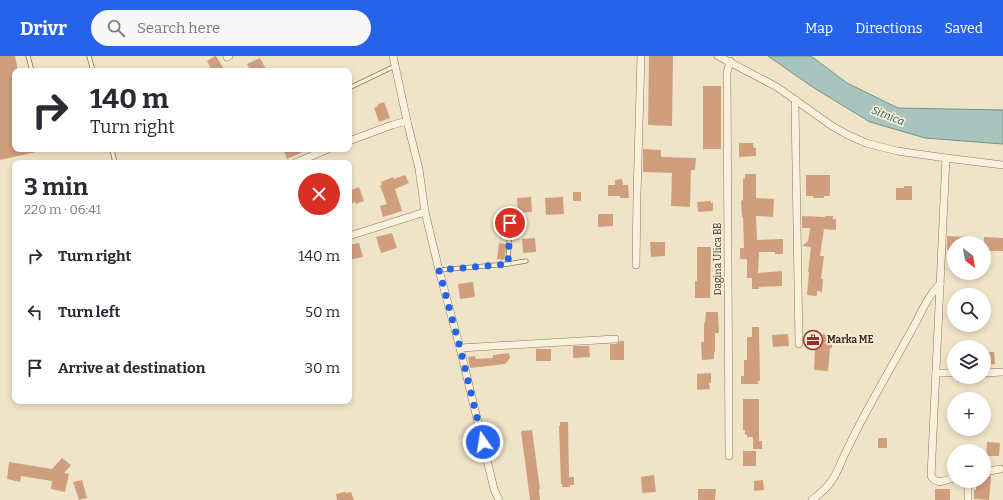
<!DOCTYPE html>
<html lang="en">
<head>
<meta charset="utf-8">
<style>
  body { margin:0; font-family:Bitter,serif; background:#f7f7f7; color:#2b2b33; height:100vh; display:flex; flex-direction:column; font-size:15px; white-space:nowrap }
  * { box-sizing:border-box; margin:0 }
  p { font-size:13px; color:#7c7c81 }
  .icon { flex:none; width:22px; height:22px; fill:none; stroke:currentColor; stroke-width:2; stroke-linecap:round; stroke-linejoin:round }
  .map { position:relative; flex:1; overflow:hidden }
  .side { position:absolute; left:12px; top:104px; width:340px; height:244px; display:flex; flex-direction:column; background:#fff; border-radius:8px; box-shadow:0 2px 6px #0003 }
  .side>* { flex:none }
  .hud { position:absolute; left:12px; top:12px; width:340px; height:84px; border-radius:8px; box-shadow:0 2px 6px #0003; background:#fff; color:#2b2b33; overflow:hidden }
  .needle { width:26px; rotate:149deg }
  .fabs { position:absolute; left:947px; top:180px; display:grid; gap:8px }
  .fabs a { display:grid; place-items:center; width:44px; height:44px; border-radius:50%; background:#fff; box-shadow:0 2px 6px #0003; font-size:20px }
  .pin { position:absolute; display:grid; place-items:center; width:34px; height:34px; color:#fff; margin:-17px; border:2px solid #fff; border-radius:50%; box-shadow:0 1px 4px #0007 }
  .me { position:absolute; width:44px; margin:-22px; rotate:347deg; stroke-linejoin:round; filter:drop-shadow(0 0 3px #0008) }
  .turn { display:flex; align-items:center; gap:14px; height:84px; padding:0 12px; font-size:18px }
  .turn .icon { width:52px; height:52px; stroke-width:2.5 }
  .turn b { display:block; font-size:28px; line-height:34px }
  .round { display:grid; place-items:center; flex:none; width:42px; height:42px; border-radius:21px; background:#f7f7f7 }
  .overview { display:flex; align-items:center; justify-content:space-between; height:68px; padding:0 12px }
  h1 { font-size:24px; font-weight:700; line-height:30px }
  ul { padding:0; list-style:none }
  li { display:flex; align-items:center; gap:12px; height:56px; padding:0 12px }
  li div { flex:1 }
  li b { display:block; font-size:15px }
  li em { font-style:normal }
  header { display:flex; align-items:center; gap:24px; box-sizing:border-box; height:56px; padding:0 20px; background:#2563eb; color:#fff }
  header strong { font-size:19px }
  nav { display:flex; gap:22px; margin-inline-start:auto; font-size:14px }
  .search { width:280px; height:36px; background:#f7f7f7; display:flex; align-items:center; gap:10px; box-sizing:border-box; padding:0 14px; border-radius:22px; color:#7c7c81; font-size:15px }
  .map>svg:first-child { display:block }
</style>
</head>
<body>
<header>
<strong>Drivr</strong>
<div class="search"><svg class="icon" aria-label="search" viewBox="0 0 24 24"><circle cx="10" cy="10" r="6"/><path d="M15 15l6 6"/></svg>Search here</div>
<nav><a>Map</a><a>Directions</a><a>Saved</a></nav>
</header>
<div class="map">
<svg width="1003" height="444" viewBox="0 0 1003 444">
  <rect width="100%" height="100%" fill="#f0e4c8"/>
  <path fill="#a9c4bc" stroke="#6f938a" d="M768,0h43l36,27 51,25 105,2v34l-78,-6 -55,-16 -56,-34z"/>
  <g fill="#cf9f7d">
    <path d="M0,0h15l3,15h-3v78h21v3l-36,8z"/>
    <path d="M215,0h1l9,15h-13l-5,-10z"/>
    <path d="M649,0h24l-1,70 -24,-1z"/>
    <path d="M260,2l7,13h-16l-4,-7z"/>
    <rect x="703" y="30" width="18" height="63"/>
    <path d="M384,46l6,16 -11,4 -5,-14 4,-2v-2z"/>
    <path d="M739,87h14l1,5h2v8l-17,1z"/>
    <path d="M283,93h26l-22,10z"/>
    <path d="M643,93l18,1v7l35,1 -1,12h-4l-1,37 -19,-1 1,-33 -29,-1z"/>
    <path d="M745,118h11v24l18,1 -1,18 -17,-1 1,24 26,-1v15h-8v-2h-16l-1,21 24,-2v15l-23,1v2h-7v-11h-5v-19h-7v-11h4l-1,-31h-1l-1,-16 2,-1v-21h2z"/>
    <path d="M405,119l4,8 -14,6 7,22 -19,6 -3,-11 7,-2 -7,-18 2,-1 -1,-3 12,-5 1,2z"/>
    <path d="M806,119h24v21h-6v2h-11v-2h-7z"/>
    <path d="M622,123l1,6h5l1,13h-9v-2h-12v-11h7v-5z"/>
    <path d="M904,130h8v14h-16v-12h8z"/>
    <path d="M359,131l5,14 -8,3 -1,-2 -4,2 -1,-2h-1v-11z"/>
    <rect x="573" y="136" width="8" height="9"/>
    <path d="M531,141l1,15 -14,1 -1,-15z"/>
    <path d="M563,141l1,17 -18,1 -1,-17z"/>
    <path d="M711,145v2h2v8l-15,1 -1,-10z"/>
    <path d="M598,158h15v12l-15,1z"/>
    <path d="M802,160l23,1v-1h8v3h3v11l-12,-1 -4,27h4l-3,23h2l-1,13 -5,-1v5l-10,-1 2,-23h-1l3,-25 -9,-1 6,-5 2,-13h-8z"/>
    <path d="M392,177l5,15 -16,5 -5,-16z"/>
    <path d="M947,180l21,1v6h-14v7h-7z"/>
    <path d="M984,181l19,1v13h-19z"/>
    <path d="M535,182l1,14 -13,1 -1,-14z"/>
    <path d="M650,186h15v14l-14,1z"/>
    <path d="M359,187l4,14 -14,3v-15z"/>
    <path d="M499,187l7,1 -1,13 -2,3 -6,-1z"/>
    <path d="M697,191h14l-1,51h-15v-17h2z"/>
    <path d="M473,226l2,15 -15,2 -2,-15z"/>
    <path d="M706,256h12l1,21h-4v19h-1v7l-12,1 -1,-18h3v-19h1z"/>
    <path d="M752,271h7l1,54h-2v3h-17v-8h3v-16h3v-23h5z"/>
    <path d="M788,278l1,12 -16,1 -1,-12z"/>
    <path d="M815,278l18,1 -1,13h-2l-2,23 -14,-1 1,-22h-1z"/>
    <path d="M620,285h4v19h-14v-16h6z"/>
    <path d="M573,290h16l1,11 -17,1z"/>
    <rect x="536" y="293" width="15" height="12"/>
    <path d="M984,296h10l1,12 -11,1z"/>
    <path d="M509,297l1,5 -5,6 -35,4 -2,-11 7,-1 1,3 17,-1v-3z"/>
    <path d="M711,317v10h-2l1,6 -13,1v-16z"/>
    <path d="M743,343h16v42h3v8h-9v-12h-6v-3l-2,1v-5h-2z"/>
    <path d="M560,366h8l1,55h5v8h-4v2h-8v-3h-1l-2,-58h1z"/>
    <path d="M532,374l8,59h-1l1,11h-10l-9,-69z"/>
    <rect x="878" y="382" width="9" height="10"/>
    <path d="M987,386l13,1 -1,13h-13z"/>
    <rect x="743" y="395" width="13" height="15"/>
    <path d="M62,402l9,7 -7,8 5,1 -4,18 -14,-3 1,-8 -31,-5 -1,6 -13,-3 2,-17 43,7z"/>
    <path d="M654,419l2,17 -14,1 -1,-16z"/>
    <path d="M991,420l-2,24 -15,-1v-9h2v-5h4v-4h4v-4z"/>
    <path d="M82,424l5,18 -8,2 -6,-18z"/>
    <path d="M763,424l1,10 -10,1v-10z"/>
    <path d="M698,433h18l-1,11h-17z"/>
    <rect x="935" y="433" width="15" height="11"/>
    <path d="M344,436l3,1 4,-1 3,8h-17l-1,-6z"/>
  </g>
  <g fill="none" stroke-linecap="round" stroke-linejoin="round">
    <defs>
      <g id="lane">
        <path d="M28,0l4,15"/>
        <path d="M89,0l4,15"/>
        <path d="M349,32l46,-22"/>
        <path d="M112,93l3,14"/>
        <path d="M508,208l2,-41"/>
        <path d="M439,214l69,-6 18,-3"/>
      </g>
      <g id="street">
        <path d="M393,0l14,65 12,48 6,43 14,58 21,78 34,141 5,11"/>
        <path d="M718,0l59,31 55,39 16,9 18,8 31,8 49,7 57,7"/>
        <path d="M227,1l2,-1"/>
        <path d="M796,44l-1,5 4,239"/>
        <path d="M349,85l43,-16 15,-4"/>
        <path d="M946,102l-15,318c6,10 14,4 23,2"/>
        <path d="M295,107l33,-14"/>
        <path d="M349,180l76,-24"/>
        <path d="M636,209l1,-70 4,-139"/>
        <path d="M460,292l155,-9"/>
        <path d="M936,317h18"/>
        <path d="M984,317l19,-1"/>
        <path d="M729,400l-2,-383 3,-12"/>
        <path d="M984,416l16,-3"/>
        <path d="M968,425v19"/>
        <path d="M812,444c6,-5 13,-10 18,-17 7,-8 10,-20 15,-29 8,-17 16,-33 25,-49 13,-24 27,-48 40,-72 10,-17 16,-35 30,-49"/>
      </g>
    </defs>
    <use href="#lane" stroke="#8d765c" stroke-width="5"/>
    <use href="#street" stroke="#8d765c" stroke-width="8"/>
    <use href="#lane" stroke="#faf1dc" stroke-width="3.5"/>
    <use href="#street" stroke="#faf1dc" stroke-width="7"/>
  </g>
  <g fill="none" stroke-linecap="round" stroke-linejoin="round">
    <path stroke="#2563eb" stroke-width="7" stroke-dasharray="0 12.6" d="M483,386l-23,-94 -21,-78 69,-6 2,-41"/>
  </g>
  <defs>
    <symbol id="office-ring" viewBox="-11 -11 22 22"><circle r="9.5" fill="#f7eed8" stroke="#9e2a2b" stroke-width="1.5"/><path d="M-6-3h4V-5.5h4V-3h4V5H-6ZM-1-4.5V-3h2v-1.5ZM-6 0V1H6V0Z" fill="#9e2a2b"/></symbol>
  </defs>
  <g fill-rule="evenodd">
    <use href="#office-ring" x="802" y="273" width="22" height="22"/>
  </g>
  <g text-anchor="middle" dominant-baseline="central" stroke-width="3.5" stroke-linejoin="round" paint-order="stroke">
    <g font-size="10" fill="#3d2e20" stroke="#f7eed8">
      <text transform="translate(718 203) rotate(-90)">Dagina Ulica BB</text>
    </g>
    <g font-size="10" font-weight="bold" fill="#3d2e20" stroke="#f7eed8" text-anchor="start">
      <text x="827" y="284">Marka ME</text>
    </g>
    <g font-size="11" font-style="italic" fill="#2f5d5a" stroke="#f7eed8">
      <text transform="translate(888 60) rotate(21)">Sitnica</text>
    </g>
  </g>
</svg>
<div class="fabs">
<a><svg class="needle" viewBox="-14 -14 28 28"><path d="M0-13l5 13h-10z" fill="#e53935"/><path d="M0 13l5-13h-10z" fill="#7c7c81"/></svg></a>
<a><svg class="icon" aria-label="search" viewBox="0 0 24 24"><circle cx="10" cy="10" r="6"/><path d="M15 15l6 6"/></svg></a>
<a><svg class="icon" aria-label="layers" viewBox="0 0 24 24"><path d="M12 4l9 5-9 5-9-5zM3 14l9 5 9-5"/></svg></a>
<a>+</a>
<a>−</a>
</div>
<div class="pin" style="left:510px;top:167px;background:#d93025"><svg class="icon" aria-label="arrive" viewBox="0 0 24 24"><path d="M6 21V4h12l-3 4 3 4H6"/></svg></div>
<svg class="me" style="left:483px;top:386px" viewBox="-20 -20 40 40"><circle r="17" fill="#2563eb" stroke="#fff" stroke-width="3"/><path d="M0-11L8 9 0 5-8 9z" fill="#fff"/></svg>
<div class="hud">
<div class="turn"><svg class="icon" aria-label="right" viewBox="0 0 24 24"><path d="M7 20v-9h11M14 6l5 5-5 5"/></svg><div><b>140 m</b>Turn right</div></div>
</div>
<section class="side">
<div class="overview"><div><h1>3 min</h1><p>220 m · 06:41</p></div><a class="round" style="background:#d93025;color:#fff"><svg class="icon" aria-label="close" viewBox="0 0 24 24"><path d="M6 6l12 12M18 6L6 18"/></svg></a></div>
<ul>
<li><svg class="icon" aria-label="right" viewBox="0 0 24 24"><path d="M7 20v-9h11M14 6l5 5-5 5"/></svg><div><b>Turn right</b></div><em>140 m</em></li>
<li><svg class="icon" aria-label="left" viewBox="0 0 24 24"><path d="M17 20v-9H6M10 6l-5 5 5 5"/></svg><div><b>Turn left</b></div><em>50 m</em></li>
<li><svg class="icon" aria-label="arrive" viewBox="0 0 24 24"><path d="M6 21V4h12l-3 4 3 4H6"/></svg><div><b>Arrive at destination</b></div><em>30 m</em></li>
</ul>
</section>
</div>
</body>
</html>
